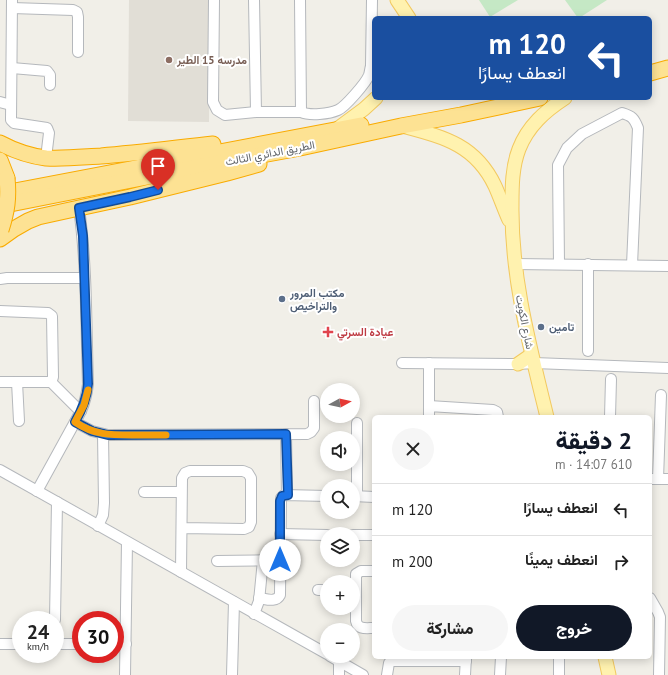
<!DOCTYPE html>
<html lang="ar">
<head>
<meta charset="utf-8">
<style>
  body { margin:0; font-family:"PT Sans",Vazirmatn,sans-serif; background:#f6f6f6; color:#222; direction:rtl; height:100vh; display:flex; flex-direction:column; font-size:15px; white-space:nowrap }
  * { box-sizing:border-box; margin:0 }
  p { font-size:13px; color:#767676 }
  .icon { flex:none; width:22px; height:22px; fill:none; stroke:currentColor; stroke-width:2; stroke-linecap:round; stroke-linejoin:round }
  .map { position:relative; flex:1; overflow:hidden; direction:ltr }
  .panel { position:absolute; left:372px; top:415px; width:280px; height:244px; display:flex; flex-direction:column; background:#fff; border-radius:6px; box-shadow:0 2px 10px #0003; direction:rtl }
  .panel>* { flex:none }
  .hud { position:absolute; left:372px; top:16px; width:280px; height:84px; border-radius:6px; box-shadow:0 2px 10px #0003; direction:rtl; background:#1a4fa0; color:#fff; overflow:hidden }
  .needle { width:26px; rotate:82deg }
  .buttons { position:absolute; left:320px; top:383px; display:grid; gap:8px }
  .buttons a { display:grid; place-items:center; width:40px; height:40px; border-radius:50%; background:#fff; box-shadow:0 2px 10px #0003; font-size:20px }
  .speed { position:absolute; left:12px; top:611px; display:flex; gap:8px; font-size:20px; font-weight:700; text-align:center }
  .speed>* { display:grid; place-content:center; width:52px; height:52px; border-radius:50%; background:#fff; box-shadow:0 2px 10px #0003; line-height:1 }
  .speed small { font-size:10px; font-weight:400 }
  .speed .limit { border:6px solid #d22; background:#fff; color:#111 }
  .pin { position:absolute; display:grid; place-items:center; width:34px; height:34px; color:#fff; margin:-41px -17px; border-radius:50% 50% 50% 0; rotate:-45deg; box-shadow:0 0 4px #0007 }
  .pin .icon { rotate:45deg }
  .me { position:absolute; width:44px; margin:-22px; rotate:0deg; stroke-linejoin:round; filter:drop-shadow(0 0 3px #0008) }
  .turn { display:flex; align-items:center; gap:14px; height:84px; padding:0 20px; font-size:18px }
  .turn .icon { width:52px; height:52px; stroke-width:2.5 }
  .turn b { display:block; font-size:28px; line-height:34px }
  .round { display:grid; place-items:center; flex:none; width:42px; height:42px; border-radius:21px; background:#f6f6f6 }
  .overview { display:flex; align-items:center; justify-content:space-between; height:68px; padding:0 20px }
  h1 { font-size:24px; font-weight:800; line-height:30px; color:#111827 }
  .cta { display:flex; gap:8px; margin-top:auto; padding:8px 20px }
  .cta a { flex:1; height:46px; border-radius:24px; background:#111827; color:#fff; font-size:16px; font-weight:800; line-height:46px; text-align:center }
  .cta a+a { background:#f6f6f6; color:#222 }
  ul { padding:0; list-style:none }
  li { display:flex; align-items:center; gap:12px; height:52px; padding:0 20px; border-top:1px solid #e0e0e0 }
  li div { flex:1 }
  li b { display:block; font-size:15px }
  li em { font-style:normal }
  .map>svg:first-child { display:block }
</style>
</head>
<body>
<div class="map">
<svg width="668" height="675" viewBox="0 0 668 675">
  <rect width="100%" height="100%" fill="#f1efe8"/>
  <path fill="#e1ded6" d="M129,0h81l-1,122 -81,-1z"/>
  <g fill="#c5e8c5">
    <path d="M479,0h39l-28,17z"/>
    <path d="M565,0h42l-28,18h-1z"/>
  </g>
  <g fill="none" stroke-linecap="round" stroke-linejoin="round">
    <defs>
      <g id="minor">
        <path d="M12,0l-1,120 3,3 33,5 2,5 -3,25"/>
        <path d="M214,0l-1,102 4,8 8,5 31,-3h45c9,4 28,2 37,-2 7,-3 28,-27 31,-35 1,-3 1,-6 2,-9l1,-66"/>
        <path d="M254,0l2,112"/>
        <path d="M300,0l1,112"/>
        <path d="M12,8l61,2 4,2 1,5v35"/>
        <path d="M12,68l35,3 3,4v10"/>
        <path d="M0,102l11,3"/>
        <path d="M515,264l153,2"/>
        <path d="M559,264l-1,-99 9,-17 15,-14 40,-21c10,3 12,5 16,15l-6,137"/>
        <path d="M588,264v87"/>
        <path d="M0,279l7,-1h78"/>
        <path d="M0,311l48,2 4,3 1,61 -1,3 -1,2"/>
        <path d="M402,363l116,1 16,-1 134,5"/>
        <path d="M0,382h51"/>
        <path d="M17,382l2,39"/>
        <path d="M51,382l26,26 4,3"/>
        <path d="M429,406v-43"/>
        <path d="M429,417v-11l64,4 4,2 1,5"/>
        <path d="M610,417l1,-38"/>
        <path d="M75,422l17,9 16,4 199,-1 4,-2 3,-4v-27"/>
        <path d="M286,434l1,61"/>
        <path d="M0,470l327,184"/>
        <path d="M650,479h18"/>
        <path d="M658,479l3,-84"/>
        <path d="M37,491l44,-80c4,-9 6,-18 7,-27 -2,-59 -1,-118 -9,-176"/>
        <path d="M144,492h37"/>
        <path d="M353,496l21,1"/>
        <path d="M357,496v-73"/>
        <path d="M98,526l5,-11 1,-12 -1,-69"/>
        <path d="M280,534l47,1"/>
        <path d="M353,535h21"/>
        <path d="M217,561l63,-1"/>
        <path d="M374,571h-13l-5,3v47c2,9 10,7 18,7"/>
        <path d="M181,572l1,-94 3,-5 5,-2h53l5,2 3,5v44l-2,5 -5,2 -62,-1"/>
        <path d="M318,590h9"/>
        <path d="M259,598c7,1 17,5 21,-3l1,-97 3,-3 43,1"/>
        <path d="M650,598l8,14 2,5 -1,58"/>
        <path d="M254,614l5,-13 4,-41"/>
        <path d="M55,620l2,-118"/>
        <path d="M0,644h21"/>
        <path d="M55,644h26"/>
        <path d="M115,644h11"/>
        <path d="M330,656l33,19"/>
        <path d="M125,675l2,-133"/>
        <path d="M232,675l2,-73"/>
        <path d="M339,675v-14l2,-4"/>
        <path d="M387,675l2,-12 2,-2h75"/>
        <path d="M465,675l1,-18"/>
        <path d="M500,675l1,-18"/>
        <path d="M559,675v-18"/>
      </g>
      <g id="major">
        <path d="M397,0l12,18"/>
        <path d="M402,126c41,11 73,18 93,60 5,11 9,23 14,34"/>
        <path d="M337,129l27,-20 12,-11"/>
        <path d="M518,364l13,-9"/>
        <path d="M547,417c-17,-70 -36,-139 -35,-212 0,-18 0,-38 7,-56 9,-23 26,-38 46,-51"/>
        <path d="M605,657l4,18"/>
      </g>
      <g id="highway">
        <path d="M650,73l18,-5"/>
        <path d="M0,143c15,8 30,13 46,15 18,1 37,-1 55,-2 37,-3 75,-8 112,-12"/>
        <path d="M0,160l7,18"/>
        <path d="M0,194l361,-69"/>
        <path d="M0,206l218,-43 82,-15 101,-22 60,-11 79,-17"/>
        <path d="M0,239l14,-10 14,-8 10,-4 41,-9 51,-11 97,-24 32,-9"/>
      </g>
    </defs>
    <use href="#minor" stroke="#b5b8bc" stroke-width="12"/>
    <use href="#major" stroke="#f2c960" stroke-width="15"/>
    <use href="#highway" stroke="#f9ab00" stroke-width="17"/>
    <use href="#minor" stroke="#fff" stroke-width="10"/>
    <use href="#major" stroke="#fff2af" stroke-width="13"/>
    <use href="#highway" stroke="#fde293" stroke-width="15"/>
    <defs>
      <path id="highway-bridge" d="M1,230c6,-19 8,-32 6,-52"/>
    </defs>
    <use href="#highway-bridge" stroke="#f9ab00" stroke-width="17" stroke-linecap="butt"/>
    <use href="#highway-bridge" stroke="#fde293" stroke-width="15"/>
  </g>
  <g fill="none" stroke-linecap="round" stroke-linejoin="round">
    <defs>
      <path id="route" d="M158,190l-28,7 -51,11 4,28 5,148c-1,14 -6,26 -13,38l17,9 16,4 178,-1 2,61 -6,1 -2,5v59"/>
    </defs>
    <use href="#route" stroke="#114b97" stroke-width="10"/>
    <use href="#route" stroke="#1a73e8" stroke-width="7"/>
    <path stroke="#f59e0b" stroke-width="7" d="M88,390l-4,15 -9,17c19,13 35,13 57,13 11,0 23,0 34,0"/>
  </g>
  <circle fill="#8d6e63" stroke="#fff" stroke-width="1.5" cx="169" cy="60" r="4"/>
  <g fill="#5c6f8a" stroke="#fff" stroke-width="1.5">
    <circle cx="282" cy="299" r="4"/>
    <circle cx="541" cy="327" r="4"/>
  </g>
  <path fill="#e0444e" stroke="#fff" stroke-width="1.5" d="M326 326h4v4h4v4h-4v4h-4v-4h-4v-4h4z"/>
  <g text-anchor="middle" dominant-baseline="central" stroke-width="4" stroke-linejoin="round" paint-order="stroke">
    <g font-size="11" font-weight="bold" fill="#785e54" stroke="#fff" text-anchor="start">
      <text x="177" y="60">مدرسه 15 الطير</text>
    </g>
    <g font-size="11" fill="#5f6368" stroke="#fff">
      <text transform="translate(270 153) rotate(-11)">الطريق الدائري الثالث</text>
      <text transform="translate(525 322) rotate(79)">شارع الكويت</text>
    </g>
    <g font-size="11" font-weight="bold" fill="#4e5e75" stroke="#fff" text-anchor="start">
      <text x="290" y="293">مكتب المرور<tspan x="290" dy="13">والتراخيص</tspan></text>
      <text x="549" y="327">تامين</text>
    </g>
    <g font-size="11" font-weight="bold" fill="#be3a42" stroke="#fff" text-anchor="start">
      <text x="337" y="332">عيادة السرتي</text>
    </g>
  </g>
</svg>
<div class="buttons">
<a><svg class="needle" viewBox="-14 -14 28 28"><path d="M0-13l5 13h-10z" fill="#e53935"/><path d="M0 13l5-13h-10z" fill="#767676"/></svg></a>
<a><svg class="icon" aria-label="sound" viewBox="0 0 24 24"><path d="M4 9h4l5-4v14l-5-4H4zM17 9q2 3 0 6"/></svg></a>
<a><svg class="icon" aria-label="search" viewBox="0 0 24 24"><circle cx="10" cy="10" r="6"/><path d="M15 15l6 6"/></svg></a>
<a><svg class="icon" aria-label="layers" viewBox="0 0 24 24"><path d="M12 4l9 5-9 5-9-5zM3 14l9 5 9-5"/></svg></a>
<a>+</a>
<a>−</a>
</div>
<div class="speed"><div>24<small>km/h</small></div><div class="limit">30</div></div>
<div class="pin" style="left:158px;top:190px;background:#d93025"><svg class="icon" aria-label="arrive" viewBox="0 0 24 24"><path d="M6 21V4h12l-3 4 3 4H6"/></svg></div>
<svg class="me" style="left:280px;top:560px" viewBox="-20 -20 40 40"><circle r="19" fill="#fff"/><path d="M0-13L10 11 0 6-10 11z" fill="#1a73e8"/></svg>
<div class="hud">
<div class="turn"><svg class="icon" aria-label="left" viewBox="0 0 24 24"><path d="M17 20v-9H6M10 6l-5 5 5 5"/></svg><div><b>120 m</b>انعطف يسارًا</div></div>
</div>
<section class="panel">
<div class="overview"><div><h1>2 دقيقة</h1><p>610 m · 14:07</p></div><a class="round"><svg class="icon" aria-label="close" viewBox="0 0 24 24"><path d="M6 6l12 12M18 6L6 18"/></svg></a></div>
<ul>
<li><svg class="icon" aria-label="left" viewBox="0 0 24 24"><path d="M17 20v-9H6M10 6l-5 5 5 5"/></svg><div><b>انعطف يسارًا</b></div><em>120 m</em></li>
<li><svg class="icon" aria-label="right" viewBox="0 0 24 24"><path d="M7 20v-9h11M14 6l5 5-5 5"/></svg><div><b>انعطف يمينًا</b></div><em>200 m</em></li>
</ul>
<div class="cta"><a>خروج</a><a>مشاركة</a></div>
</section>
</div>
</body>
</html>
